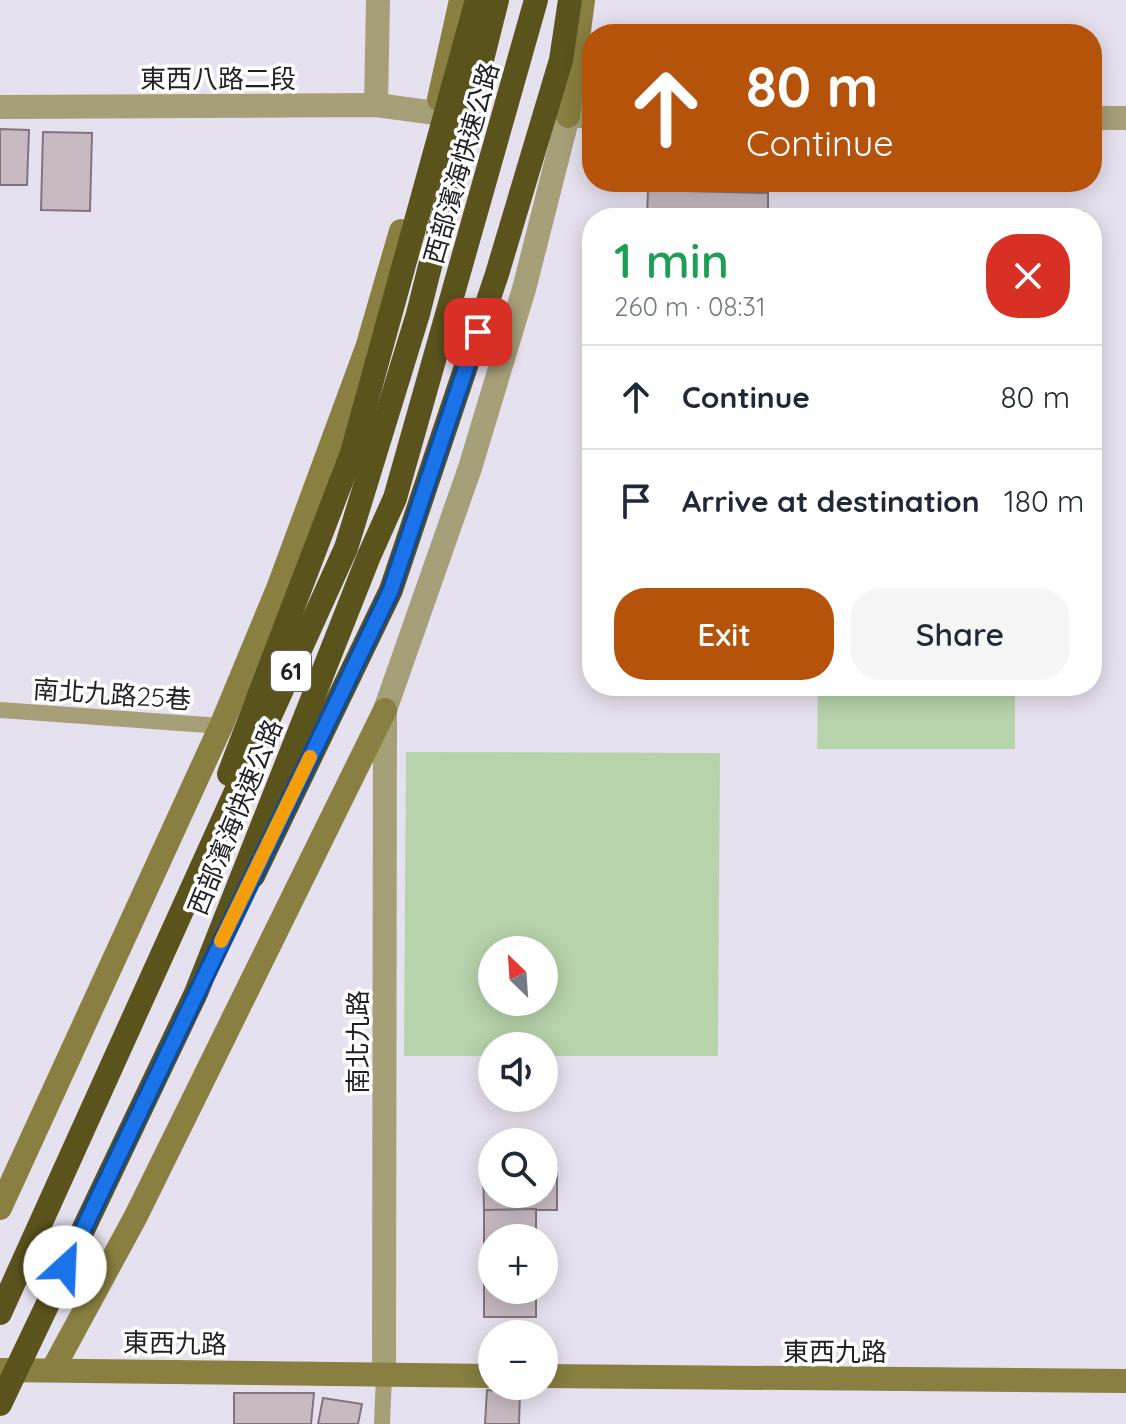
<!DOCTYPE html>
<html lang="en">
<head>
<meta charset="utf-8">
<style>
  body { margin:0; font-family:Quicksand,"Noto Sans TC",sans-serif; background:#f6f6f7; color:#1f2937; height:100vh; display:flex; flex-direction:column; font-size:30px; white-space:nowrap }
  * { box-sizing:border-box; margin:0 }
  p { font-size:26px; color:#747a83 }
  .icon { flex:none; width:44px; height:44px; fill:none; stroke:currentColor; stroke-width:2; stroke-linecap:round; stroke-linejoin:round }
  .map { position:relative; flex:1; overflow:hidden }
  .panel { position:absolute; left:582px; top:208px; width:520px; height:488px; display:flex; flex-direction:column; background:#fff; border-radius:32px; box-shadow:0 4px 20px #0003 }
  .panel>* { flex:none }
  .banner { position:absolute; left:582px; top:24px; width:520px; height:168px; border-radius:32px; box-shadow:0 4px 20px #0003; background:#b45309; color:#fff; overflow:hidden }
  .needle { width:52px; rotate:335deg }
  .tools { position:absolute; left:478px; top:936px; display:grid; gap:16px }
  .tools a { display:grid; place-items:center; width:80px; height:80px; border-radius:50%; background:#fff; box-shadow:0 4px 20px #0003; font-size:40px }
  .pin { position:absolute; display:grid; place-items:center; width:68px; height:68px; color:#fff; margin:-34px; border-radius:16px; box-shadow:0 4px 12px #0006 }
  .me { position:absolute; width:88px; margin:-44px; rotate:25deg; stroke-linejoin:round; filter:drop-shadow(0 0 6px #0008) }
  .turn { display:flex; align-items:center; gap:28px; height:168px; padding:0 32px; font-size:36px }
  .turn .icon { width:104px; height:104px; stroke-width:2.5 }
  .turn b { display:block; font-size:56px; line-height:68px }
  .round { display:grid; place-items:center; flex:none; width:84px; height:84px; border-radius:32px; background:#f6f6f7 }
  .headline { display:flex; align-items:center; justify-content:space-between; height:136px; padding:0 32px }
  h1 { font-size:48px; font-weight:600; line-height:60px; color:#1e9e55 }
  .primary-button { display:flex; gap:16px; margin-top:auto; padding:16px 32px }
  .primary-button a { flex:1; height:92px; border-radius:32px; background:#b45309; color:#fff; font-size:32px; font-weight:600; line-height:92px; text-align:center }
  .primary-button a+a { background:#f6f6f7; color:#1f2937 }
  ul { padding:0; list-style:none }
  li { display:flex; align-items:center; gap:24px; height:104px; padding:0 32px; border-top:2px solid #e0e1e3 }
  li div { flex:1 }
  li b { display:block; font-size:30px }
  li em { font-style:normal }
  .map>svg:first-child { display:block }
</style>
</head>
<body>
<div class="map">
<svg width="1126" height="1424" viewBox="0 0 1126 1424">
  <rect width="100%" height="100%" fill="#e6e1ee"/>
  <g fill="#b7d3ab" fill-rule="evenodd">
    <path d="M818,686h197v63h-198z"/>
    <path d="M406,752l314,1 -2,303h-174v-10h-52v10h-88zM492,950h52v52h-52z"/>
  </g>
  <g fill="#c7bac2" stroke="#81757d" stroke-width="2">
    <path d="M0,129l29,1 -2,55h-27z"/>
    <path d="M43,132l49,1 -2,78 -49,-1z"/>
    <path d="M648,190l120,3v25h-121z"/>
    <path d="M974,209l110,3v6h-110z"/>
    <path d="M483,1165h9v29h52v-29h13v45h-73z"/>
    <path d="M536,1209v29h-44v52h44v27h-52v-107z"/>
    <path d="M487,1390l33,2 -1,32h-34z"/>
    <path d="M234,1393h80l-3,31h-77z"/>
    <path d="M323,1398l39,6 -4,20h-40z"/>
  </g>
  <g fill="none" stroke-linecap="round" stroke-linejoin="round">
    <g stroke="#a5a078" stroke-width="16">
      <path d="M0,710l221,16"/>
      <path d="M382,1424l2,-49"/>
    </g>
    <g stroke="#a5a078" stroke-width="24">
      <path d="M376,105l2,-105"/>
      <path d="M0,107l376,-2 60,8"/>
      <path d="M1092,118h34"/>
      <path d="M384,1375l1,-665 85,-242 54,-179 44,-173h24"/>
    </g>
    <g stroke="#887f40" stroke-width="24">
      <path d="M439,99l22,-99"/>
      <path d="M568,116l15,-116"/>
      <path d="M0,1208l221,-482 58,-140 88,-238 34,-117"/>
      <path d="M53,1369l83,-153 249,-506"/>
      <path d="M0,1370l492,6"/>
      <path d="M544,1376l582,5"/>
    </g>
    <g stroke="#5a531c" stroke-width="24">
      <path d="M229,774l123,-321 125,-453"/>
      <path d="M253,876l138,-286 106,-316 64,-214 9,-60"/>
      <path d="M0,1313l346,-765 72,-234 79,-314"/>
    </g>
    <path stroke="#5a531c" stroke-width="24" d="M0,1404l196,-411 173,-437 26,-58 141,-498"/>
  </g>
  <g fill="none" stroke-linecap="round" stroke-linejoin="round">
    <defs>
      <path id="route" d="M65,1267l326,-677 87,-258"/>
    </defs>
    <use href="#route" stroke="#114b97" stroke-width="20"/>
    <use href="#route" stroke="#1a73e8" stroke-width="14"/>
    <path stroke="#f59e0b" stroke-width="14" d="M221,941l89,-184"/>
  </g>
  <g text-anchor="middle" dominant-baseline="central" stroke-width="7" stroke-linejoin="round" paint-order="stroke">
    <rect fill="#fff" stroke="#646266" stroke-width="2" x="271" y="651" width="40" height="40" rx="6"/>
    <g font-size="24" font-weight="bold" fill="#211f24">
      <text x="291" y="671">61</text>
    </g>
    <g font-size="26" fill="#211f24" stroke="#fff">
      <text x="218" y="78">東西八路二段</text>
      <text transform="translate(461 163) rotate(-74)">西部濱海快速公路</text>
      <text transform="translate(112 694) rotate(4)">南北九路25巷</text>
      <text transform="translate(235 817) rotate(-68)">西部濱海快速公路</text>
      <text transform="translate(357 1042) rotate(-90)">南北九路</text>
      <text transform="translate(175 1343) rotate(1)">東西九路</text>
      <text x="835" y="1351">東西九路</text>
    </g>
  </g>
</svg>
<div class="tools">
<a><svg class="needle" viewBox="-14 -14 28 28"><path d="M0-13l5 13h-10z" fill="#e53935"/><path d="M0 13l5-13h-10z" fill="#747a83"/></svg></a>
<a><svg class="icon" aria-label="sound" viewBox="0 0 24 24"><path d="M4 9h4l5-4v14l-5-4H4zM17 9q2 3 0 6"/></svg></a>
<a><svg class="icon" aria-label="search" viewBox="0 0 24 24"><circle cx="10" cy="10" r="6"/><path d="M15 15l6 6"/></svg></a>
<a>+</a>
<a>−</a>
</div>
<div class="pin" style="left:478px;top:332px;background:#d93025"><svg class="icon" aria-label="arrive" viewBox="0 0 24 24"><path d="M6 21V4h12l-3 4 3 4H6"/></svg></div>
<svg class="me" style="left:65px;top:1267px" viewBox="-20 -20 40 40"><circle r="19" fill="#fff"/><path d="M0-13L10 11 0 6-10 11z" fill="#1a73e8"/></svg>
<div class="banner">
<div class="turn"><svg class="icon" aria-label="ahead" viewBox="0 0 24 24"><path d="M12 20V5M6 11l6-6 6 6"/></svg><div><b>80 m</b>Continue</div></div>
</div>
<section class="panel">
<div class="headline"><div><h1>1 min</h1><p>260 m · 08:31</p></div><a class="round" style="background:#d93025;color:#fff"><svg class="icon" aria-label="close" viewBox="0 0 24 24"><path d="M6 6l12 12M18 6L6 18"/></svg></a></div>
<ul>
<li><svg class="icon" aria-label="ahead" viewBox="0 0 24 24"><path d="M12 20V5M6 11l6-6 6 6"/></svg><div><b>Continue</b></div><em>80 m</em></li>
<li><svg class="icon" aria-label="arrive" viewBox="0 0 24 24"><path d="M6 21V4h12l-3 4 3 4H6"/></svg><div><b>Arrive at destination</b></div><em>180 m</em></li>
</ul>
<div class="primary-button"><a>Exit</a><a>Share</a></div>
</section>
</div>
</body>
</html>
